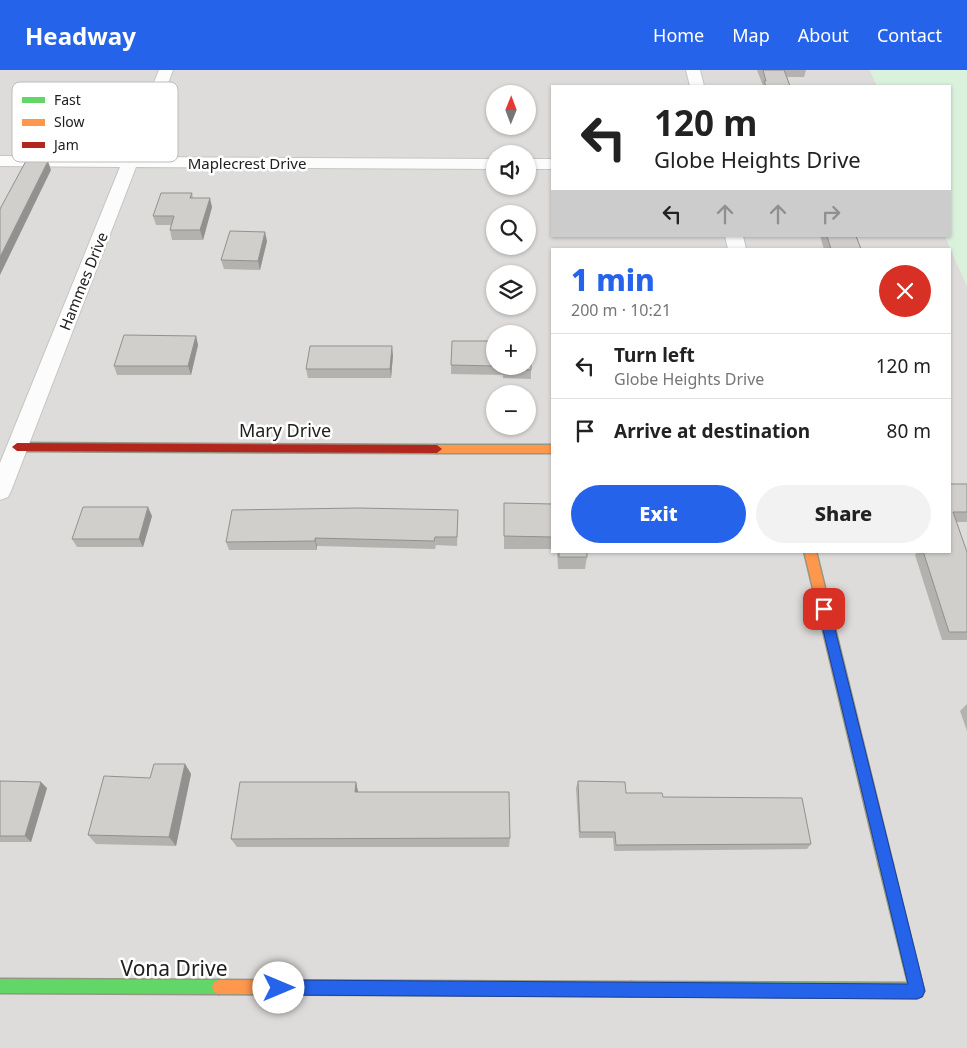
<!DOCTYPE html>
<html lang="en">
<head>
<meta charset="utf-8">
<style>
  body { margin:0; font-family:"Noto Sans",sans-serif; background:#f2f2f2; color:#222; height:100vh; display:flex; flex-direction:column; font-size:19px; white-space:nowrap }
  * { box-sizing:border-box; margin:0 }
  p { font-size:16px; color:#767676 }
  .icon { flex:none; width:28px; height:28px; fill:none; stroke:currentColor; stroke-width:2; stroke-linecap:round; stroke-linejoin:round }
  .map { position:relative; flex:1; overflow:hidden }
  .panel { position:absolute; left:551px; top:178px; width:400px; height:305px; display:flex; flex-direction:column; background:#fff; border-radius:0px; box-shadow:0 1px 4px #0004 }
  .panel>* { flex:none }
  .banner { position:absolute; left:551px; top:15px; width:400px; height:152px; border-radius:0px; box-shadow:0 1px 4px #0004; background:#fff; color:#222; overflow:hidden }
  .needle { width:32px; rotate:1deg }
  .controls { position:absolute; left:486px; top:15px; display:grid; gap:10px }
  .controls a { display:grid; place-items:center; width:50px; height:50px; border-radius:50%; background:#fff; box-shadow:0 1px 4px #0004; font-size:25px }
  .pin { position:absolute; display:grid; place-items:center; width:42px; height:42px; color:#fff; margin:-21px; border-radius:10px; box-shadow:0 2px 8px #0006 }
  .me { position:absolute; width:55px; margin:-28px; rotate:90deg; stroke-linejoin:round; filter:drop-shadow(0 0 4px #0008) }
  .turn { display:flex; align-items:center; gap:18px; height:105px; padding:0 20px; font-size:22px }
  .turn .icon { width:65px; height:65px; stroke-width:2.5 }
  .turn b { display:block; font-size:35px; line-height:42px }
  .lanes { display:flex; align-items:center; height:48px; padding:0 20px; background:#0003; justify-content:center; gap:25px; direction:ltr }
  .lanes .off { opacity:.35 }
  .round { display:grid; place-items:center; flex:none; width:52px; height:52px; border-radius:26px; background:#f2f2f2 }
  .head { display:flex; align-items:center; justify-content:space-between; height:85px; padding:0 20px }
  h1 { font-size:30px; font-weight:800; line-height:38px; color:#2563eb }
  .button { display:flex; gap:10px; margin-top:auto; padding:10px 20px }
  .button a { flex:1; height:58px; border-radius:30px; background:#2563eb; color:#fff; font-size:20px; font-weight:800; line-height:58px; text-align:center }
  .button a+a { background:#f2f2f2; color:#222 }
  ul { padding:0; list-style:none }
  li { display:flex; align-items:center; gap:15px; height:65px; padding:0 20px; border-top:1px solid #e0e0e0 }
  li div { flex:1 }
  li b { display:block; font-size:19px }
  li em { font-style:normal }
  header { display:flex; align-items:center; gap:30px; box-sizing:border-box; height:70px; padding:0 25px; background:#2563eb; color:#fff }
  header strong { font-size:24px }
  nav { display:flex; gap:28px; margin-inline-start:auto; font-size:18px }
  .map>svg:first-child { display:block }
</style>
</head>
<body>
<header>
<strong>Headway</strong>
<nav><a>Home</a><a>Map</a><a>About</a><a>Contact</a></nav>
</header>
<div class="map">
<svg width="967" height="978" viewBox="0 0 967 978">
  <rect width="100%" height="100%" fill="#eeede9"/>
  <path fill="#dddcda" fill-rule="evenodd" d="M0,0h870l7,16h-325v150h393l22,50v762h-967zM495,24h33v32h-33zM495,84h33v32h-33zM495,144h33v32h-33zM552,179h398v302h-398zM495,204h33v32h-33zM495,264h33v32h-33zM495,324h33v32h-33z"/>
  <path fill="#daf1dc" d="M870,0h97v216l-22,-50h5v-150h-73z"/>
  <g fill="none" stroke-linecap="round" stroke-linejoin="round">
    <defs>
      <g id="street">
        <path d="M159,0h14l-33,87 355,2v10l-359,-2 -125,324 -3,6 -8,3v-37l120,-296 -120,-1v-10l124,1z"/>
        <path d="M686,0h14l4,16h-14z"/>
        <rect x="528" y="89" width="24" height="10"/>
        <path d="M725,166h18l3,13h-18z"/>
      </g>
      <g id="fast">
        <path d="M886,788l5,2 2,5 31,126 -2,5 -5,2 -286,-2 -5,-2 -2,-5 2,-5 5,-2 277,1 -29,-118 2,-5z"/>
        <path d="M0,909l219,1 5,2 2,5 -2,5 -5,2 -219,-1z"/>
      </g>
      <g id="slow">
        <path d="M437,375h115v8h-115l-5,-4z"/>
        <path d="M804,481h12l77,314 -2,5 -5,2 -5,-2 -2,-5z"/>
        <path d="M219,910l412,2 5,2 2,5 -2,5 -5,2 -412,-2 -5,-2 -2,-5 2,-5z"/>
      </g>
      <path id="jam" d="M17,373l420,2 5,4 -5,4 -420,-2 -5,-4z"/>
    </defs>
    <use href="#street" stroke="#c5c5c3" stroke-width="2"/>
    <use href="#fast" stroke="#939783" stroke-width="3"/>
    <use href="#slow" stroke="#939783" stroke-width="3"/>
    <use href="#jam" stroke="#939783" stroke-width="3"/>
    <use href="#street" fill="#fcfcfc" fill-rule="evenodd"/>
    <use href="#fast" fill="#63d668" fill-rule="evenodd"/>
    <use href="#slow" fill="#ff974d" fill-rule="evenodd"/>
    <use href="#jam" fill="#b3261e" fill-rule="evenodd"/>
  </g>
  <g fill="#b4b2af">
    <path d="M757,0h49l-2,7h-17l3,9h-27z"/>
    <path d="M192,123l1,5 19,9 -9,33h-31l-2,-10 1,-5h-15l-3,-9z"/>
    <path d="M820,166h36l5,13h-37z"/>
    <path d="M267,171l-7,29 -36,-1 -3,-9z"/>
    <path d="M196,266l2,9 -7,30h-74l-3,-9z"/>
    <path d="M393,285l-2,23h-83l-2,-9z"/>
    <path d="M451,295l77,1 3,4v9l-28,-1v-3l-52,-1z"/>
    <path d="M950,414h17v38h-11l11,30v88h-25l-27,-85 3,-4h32z"/>
    <path d="M504,433l48,1v45h-48z"/>
    <path d="M458,440l-1,36 -21,-1 -1,4 -118,-3v4h-88l-3,-8z"/>
    <path d="M152,446l-9,31h-66l-5,-8z"/>
    <path d="M557,481h30v6l-2,12h-27z"/>
    <path d="M967,634v27l-7,-20z"/>
    <path d="M185,694l6,10 -15,72 -80,-2 -8,-9z"/>
    <path d="M0,711l47,7 -16,54h-31z"/>
    <path d="M578,711l48,12 37,4 148,47 -4,5 -193,2 -1,-13h-34l-3,-50z"/>
    <path d="M356,712l2,10 152,46 -1,9h-272l-6,-8z"/>
  </g>
  <g fill="#92918f">
    <path d="M48,91l3,9 -51,105v-18z"/>
    <path d="M210,128l2,9 -9,33 -3,-10z"/>
    <path d="M265,162l2,9 -7,29 -2,-9z"/>
    <path d="M196,266l2,9 -7,30 -3,-9z"/>
    <path d="M392,276l1,9 -2,23 -1,-9z"/>
    <path d="M148,437l4,9 -9,31 -4,-8z"/>
    <path d="M315,468l2,8v4l-2,-9z"/>
    <path d="M185,694l6,10 -15,72 -7,-9z"/>
    <path d="M41,712l6,6 -16,54 -6,-6z"/>
    <path d="M356,712l2,10h-3z"/>
  </g>
  <g fill="#d1cfcc" stroke="#92918f">
    <path d="M763,0h21l6,16h-24l-2,-5h2z"/>
    <path d="M27,89l21,2 -48,96v-48z"/>
    <path d="M161,123h31l-2,5h20l-10,32h-30l4,-14h-21z"/>
    <path d="M230,161l35,1 -7,29 -37,-1z"/>
    <path d="M827,166h29l5,13h-30z"/>
    <path d="M124,265l72,1 -8,30h-74z"/>
    <path d="M452,271h43v25l-44,-1z"/>
    <path d="M528,272h3v28l-27,-1v-3h-4h28z"/>
    <path d="M310,276h82l-2,23h-84z"/>
    <path d="M950,414h17v28h-14l14,40v80h-18l-26,-81h27z"/>
    <path d="M504,433l48,1v33l-48,-1z"/>
    <path d="M83,437h65l-9,32h-67z"/>
    <path d="M358,438l100,2 -1,27h-22l-1,4 -119,-3v3l-89,1 6,-32z"/>
    <rect x="559" y="481" width="28" height="6"/>
    <path d="M154,694h31l-16,73 -81,-2 16,-59 46,2z"/>
    <path d="M0,711l41,1 -16,54h-25z"/>
    <path d="M578,711l47,1 1,11h36l1,4 139,1 9,46 -195,1 -1,-13h-35z"/>
    <path d="M240,712h116l-1,10h154l1,46 -279,1z"/>
  </g>
  <path fill="#2563eb" stroke="#184099" d="M824,534l4,1 2,4 95,382 -3,6 -5,2 -638,-4 -5,-2 -2,-5 2,-6 5,-2 629,4 -90,-375 2,-4z"/>
  <g text-anchor="middle" dominant-baseline="central" stroke-width="5" stroke-linejoin="round" paint-order="stroke">
    <g font-size="15" fill="#202020" stroke="#fff">
      <text x="247" y="93">Maplecrest Drive</text>
      <text transform="translate(83 211) rotate(-68)">Hammes Drive</text>
    </g>
    <g font-size="18" fill="#202020" stroke="#fff">
      <text x="285" y="360">Mary Drive</text>
    </g>
    <g font-size="21" fill="#202020" stroke="#fff">
      <text x="174" y="898">Vona Drive</text>
    </g>
  </g>
  <rect x="12" y="12" width="166" height="80" rx="8" fill="#fff" stroke="#bcbcbc" stroke-width="1"/>
  <rect x="22" y="27" width="23" height="6" fill="#63d668"/>
  <rect x="22" y="49" width="23" height="7" fill="#ff974d"/>
  <rect x="22" y="72" width="23" height="6" fill="#b3261e"/>
  <g font-size="14" fill="#202020">
    <text x="54" y="35">Fast</text>
    <text x="54" y="57">Slow</text>
    <text x="54" y="80">Jam</text>
  </g>
</svg>
<div class="controls">
<a><svg class="needle" viewBox="-14 -14 28 28"><path d="M0-13l5 13h-10z" fill="#e53935"/><path d="M0 13l5-13h-10z" fill="#767676"/></svg></a>
<a><svg class="icon" aria-label="sound" viewBox="0 0 24 24"><path d="M4 9h4l5-4v14l-5-4H4zM17 9q2 3 0 6"/></svg></a>
<a><svg class="icon" aria-label="search" viewBox="0 0 24 24"><circle cx="10" cy="10" r="6"/><path d="M15 15l6 6"/></svg></a>
<a><svg class="icon" aria-label="layers" viewBox="0 0 24 24"><path d="M12 4l9 5-9 5-9-5zM3 14l9 5 9-5"/></svg></a>
<a>+</a>
<a>−</a>
</div>
<div class="pin" style="left:824px;top:539px;background:#d93025"><svg class="icon" aria-label="arrive" viewBox="0 0 24 24"><path d="M6 21V4h12l-3 4 3 4H6"/></svg></div>
<svg class="me" style="left:279px;top:918px" viewBox="-20 -20 40 40"><circle r="19" fill="#fff"/><path d="M0-13L10 11 0 6-10 11z" fill="#2563eb"/></svg>
<div class="banner">
<div class="turn"><svg class="icon" aria-label="left" viewBox="0 0 24 24"><path d="M17 20v-9H6M10 6l-5 5 5 5"/></svg><div><b>120 m</b>Globe Heights Drive</div></div>
<div class="lanes"><svg class="icon" aria-label="left" viewBox="0 0 24 24"><path d="M17 20v-9H6M10 6l-5 5 5 5"/></svg><svg class="icon off" aria-label="ahead" viewBox="0 0 24 24"><path d="M12 20V5M6 11l6-6 6 6"/></svg><svg class="icon off" aria-label="ahead" viewBox="0 0 24 24"><path d="M12 20V5M6 11l6-6 6 6"/></svg><svg class="icon off" aria-label="right" viewBox="0 0 24 24"><path d="M7 20v-9h11M14 6l5 5-5 5"/></svg></div>
</div>
<section class="panel">
<div class="head"><div><h1>1 min</h1><p>200 m · 10:21</p></div><a class="round" style="background:#d93025;color:#fff"><svg class="icon" aria-label="close" viewBox="0 0 24 24"><path d="M6 6l12 12M18 6L6 18"/></svg></a></div>
<ul>
<li><svg class="icon" aria-label="left" viewBox="0 0 24 24"><path d="M17 20v-9H6M10 6l-5 5 5 5"/></svg><div><b>Turn left</b><p>Globe Heights Drive</p></div><em>120 m</em></li>
<li><svg class="icon" aria-label="arrive" viewBox="0 0 24 24"><path d="M6 21V4h12l-3 4 3 4H6"/></svg><div><b>Arrive at destination</b></div><em>80 m</em></li>
</ul>
<div class="button"><a>Exit</a><a>Share</a></div>
</section>
</div>
</body>
</html>
